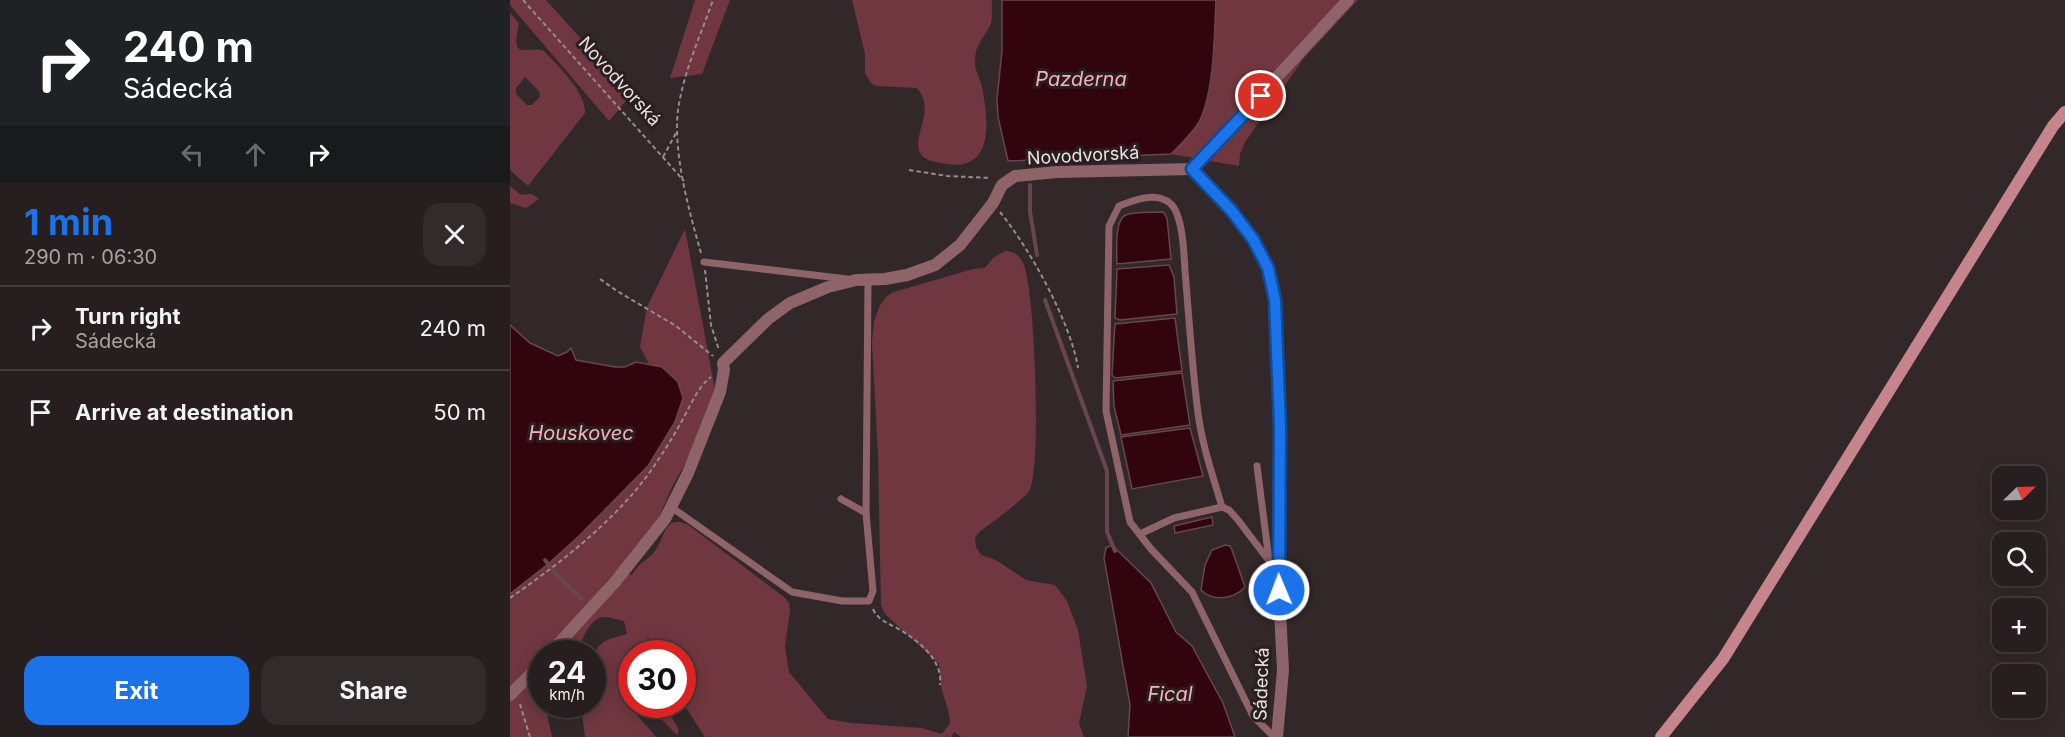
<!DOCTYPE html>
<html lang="en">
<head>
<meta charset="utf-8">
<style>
  body { margin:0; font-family:Inter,sans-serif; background:#322b2c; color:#f1f3f6; height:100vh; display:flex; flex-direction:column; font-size:22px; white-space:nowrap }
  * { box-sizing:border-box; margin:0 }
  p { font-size:20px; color:#a4a2a4 }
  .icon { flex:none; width:33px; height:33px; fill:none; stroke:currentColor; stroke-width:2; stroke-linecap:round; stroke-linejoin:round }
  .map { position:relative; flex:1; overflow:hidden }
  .sheet { display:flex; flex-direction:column; background:#261e1f; width:510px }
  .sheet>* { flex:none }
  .guide { background:#202124; color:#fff; overflow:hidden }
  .needle { width:39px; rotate:67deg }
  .tools { position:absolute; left:1482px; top:466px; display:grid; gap:12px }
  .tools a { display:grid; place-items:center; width:54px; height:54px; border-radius:12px; background:#261e1f; box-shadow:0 3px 15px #0003,0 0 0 2px #423c3d; font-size:30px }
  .speed { position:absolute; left:18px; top:640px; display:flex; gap:12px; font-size:30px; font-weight:700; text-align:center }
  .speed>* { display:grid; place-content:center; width:78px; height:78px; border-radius:50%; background:#261e1f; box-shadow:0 3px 15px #0003,0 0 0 2px #423c3d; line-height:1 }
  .speed small { font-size:15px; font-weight:400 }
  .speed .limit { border:9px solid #d22; background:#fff; color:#111 }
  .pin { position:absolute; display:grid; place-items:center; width:51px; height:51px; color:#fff; margin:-26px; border:3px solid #fff; border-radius:50%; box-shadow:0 2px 6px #0007 }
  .me { position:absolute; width:66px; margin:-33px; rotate:359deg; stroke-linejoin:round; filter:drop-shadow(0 0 4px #0008) }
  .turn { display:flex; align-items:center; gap:21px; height:126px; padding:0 24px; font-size:27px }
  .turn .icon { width:78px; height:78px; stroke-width:2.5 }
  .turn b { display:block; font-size:42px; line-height:51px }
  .lanes { display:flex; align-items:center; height:57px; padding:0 24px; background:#0003; justify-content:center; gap:30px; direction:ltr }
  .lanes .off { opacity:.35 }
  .round { display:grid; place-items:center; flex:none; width:63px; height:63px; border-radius:18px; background:#322b2c }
  .summary { display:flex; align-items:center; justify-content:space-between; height:102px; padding:0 24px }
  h1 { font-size:36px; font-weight:700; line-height:45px; color:#1a73e8 }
  .button { display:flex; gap:12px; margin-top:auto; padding:12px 24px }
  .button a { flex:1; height:69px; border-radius:18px; background:#1a73e8; color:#fff; font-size:24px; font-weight:700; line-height:69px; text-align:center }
  .button a+a { background:#322b2c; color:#f1f3f6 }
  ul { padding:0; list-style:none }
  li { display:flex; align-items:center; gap:18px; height:84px; padding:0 24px; border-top:2px solid #423c3d }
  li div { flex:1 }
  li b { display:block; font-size:22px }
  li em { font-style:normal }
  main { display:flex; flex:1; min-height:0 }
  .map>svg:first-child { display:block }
</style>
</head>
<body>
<main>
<section class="sheet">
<div class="guide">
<div class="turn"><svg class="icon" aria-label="right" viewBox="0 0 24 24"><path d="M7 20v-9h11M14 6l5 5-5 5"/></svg><div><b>240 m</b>Sádecká</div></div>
<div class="lanes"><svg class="icon off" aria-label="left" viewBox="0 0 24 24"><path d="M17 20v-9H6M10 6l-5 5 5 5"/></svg><svg class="icon off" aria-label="ahead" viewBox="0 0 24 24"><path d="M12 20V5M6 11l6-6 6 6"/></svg><svg class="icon" aria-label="right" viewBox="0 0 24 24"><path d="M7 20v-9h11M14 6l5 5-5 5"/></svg></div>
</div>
<div class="summary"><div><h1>1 min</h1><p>290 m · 06:30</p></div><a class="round"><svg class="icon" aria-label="close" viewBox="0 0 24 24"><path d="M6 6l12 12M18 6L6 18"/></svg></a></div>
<ul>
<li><svg class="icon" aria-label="right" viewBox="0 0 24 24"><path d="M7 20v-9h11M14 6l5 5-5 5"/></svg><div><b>Turn right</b><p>Sádecká</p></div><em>240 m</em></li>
<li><svg class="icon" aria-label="arrive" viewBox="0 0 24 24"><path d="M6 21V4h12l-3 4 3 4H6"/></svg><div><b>Arrive at destination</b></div><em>50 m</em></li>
</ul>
<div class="button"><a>Exit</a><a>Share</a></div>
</section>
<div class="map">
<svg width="1555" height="737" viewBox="0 0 1555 737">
  <rect width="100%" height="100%" fill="#332829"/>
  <g fill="#703740" fill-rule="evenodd">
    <path d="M0,0h36l47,52 37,44 -21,25 -99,-116z"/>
    <path d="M185,0h35l-28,74 -32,4z"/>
    <path d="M342,0h140c-1,7 1,17 -1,23 -6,15 -15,19 -16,37 -1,10 5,17 7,27 6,31 14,85 -36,77 -8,-2 -20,-2 -25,-10 -11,-16 16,-43 -4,-66l-41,-2 -5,-3 -6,-10v-19z"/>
    <path d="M706,0h142l-54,58 -59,84 -5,12 -1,12 -68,-12c10,-10 21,-20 28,-32 16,-32 15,-87 17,-122z"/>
    <path d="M0,13l9,10c-9,40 7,22 25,28 14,15 42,41 41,62l-57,73 -18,-16zM15,77l14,14 1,6 -8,8h-5l-11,-11v-6z"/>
    <path d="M0,186l11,9 11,-1 7,5 -13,9 -16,-5z"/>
    <path d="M175,229l30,161 -18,52 -25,45 -14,32 -24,32 -90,103h-2l-6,9 -26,25v-94l38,-30 63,-59 72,-107 -5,-16 -16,-15 -13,-3 -9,-17 7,-40z"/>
    <path d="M495,251c9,0 14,4 18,12 12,22 19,209 6,228 -7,10 -39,33 -50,41l-4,6 1,9 5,8 15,5 30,20 29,5 12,16 11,29 9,56 -8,37 5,14h-123l-7,-5 -3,5h-246l-22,-34 -1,-49h-22l-15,-21 12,21h-25l-1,42 -12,-2 37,43h-71l-4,-32h11c0,-15 -4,-50 8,-60 7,-7 18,-8 27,-11l-3,-13c-6,-1 -13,-4 -20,-4 -12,0 -21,19 -24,29h-7l-8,8h-11l72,-80 6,1c5,-11 16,-15 23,-24 10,-14 9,-36 32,-27l97,73 5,6 1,7 -5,36 4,26 39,47 23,4 70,5 21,6 8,-11c-1,-13 -3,-17 -7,-29 -3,-9 -3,-20 -4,-30l-54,-50 -4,-9 -3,-149 -6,-114 2,-21 6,-16 7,-9 7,-4 79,-23 12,-1 8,-10z"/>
    <path d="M31,669l1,36h3l7,32h-42v-36z"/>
    <path d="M137,705h18l14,25 -2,5z"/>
  </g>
  <g fill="#31040e" stroke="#68464d" stroke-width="1.5">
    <path d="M492,0h214c-2,35 -1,90 -17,122 -7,12 -18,22 -28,32l-163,7 -10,-44 -1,-18 5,-48z"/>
    <path d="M653,212l4,6 4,41 -54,5c0,-11 -3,-45 9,-49 10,-4 26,-2 37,-3z"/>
    <path d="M659,265l5,12 3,37 -57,6 -5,-2 2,-49z"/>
    <path d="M665,318l7,53 -67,7 -3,-3 3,-51z"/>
    <path d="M0,325l20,18 28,13 9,-4 4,-4 5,12 39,7h10l11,-5 26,5 16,15 5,16 -8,24 -27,44 -69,70 -31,28 -38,30z"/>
    <path d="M672,373l8,52 -69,10 -7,-29 -1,-25z"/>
    <path d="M680,428l13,48 -71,13 -11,-52z"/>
    <path d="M702,517l1,8 -38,8 -1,-7z"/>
    <path d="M602,545l39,38 25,49 16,14 31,57 12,34h-107l2,-32 -26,-147 2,-10z"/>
    <path d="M715,545l5,1 2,4 13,37c-11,12 -32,15 -44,3l4,-25 7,-15z"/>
  </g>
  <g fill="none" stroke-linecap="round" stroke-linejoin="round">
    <g stroke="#68464d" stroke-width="4">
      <path d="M520,185v26l7,44"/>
      <path d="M535,300l62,171v61l8,19"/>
      <path d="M35,560l11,14 26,25"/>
    </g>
    <g stroke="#958c8d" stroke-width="2" stroke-dasharray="4.5 3" stroke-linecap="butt">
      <path d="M13,0l161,181"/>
      <path d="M153,157l13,-24"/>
      <path d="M399,170l38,6 44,2"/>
      <path d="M490,212c30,37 71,111 78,156"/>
      <path d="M191,253c-12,-42 -30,-106 -22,-149 6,-35 22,-70 34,-104"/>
      <path d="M195,270l6,55 8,25"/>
      <path d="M90,279l17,12 59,35 37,30"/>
      <path d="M0,598c49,-34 101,-74 137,-122 13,-18 25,-37 36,-57 8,-15 15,-32 28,-42"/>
      <path d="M363,609c5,12 18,15 29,22 19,12 41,30 38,54"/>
      <path d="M10,704l10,33"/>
    </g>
    <g stroke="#8e6469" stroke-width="7">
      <path d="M194,262l143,17"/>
      <path d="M747,466l12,94"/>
      <path d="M331,499l25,14"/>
      <path d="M161,507l121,85 50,9h27l4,-10 -7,-78 2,-232"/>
      <path d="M712,507c-9,-31 -20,-62 -24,-94 -6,-47 -9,-95 -13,-142 -1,-17 -2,-55 -14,-67 -14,-13 -37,-4 -52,2l-10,20 -3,185 24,111 21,27 41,43 61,124 21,21"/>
      <path d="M630,534l34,-16 48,-11 7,3 9,10 38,50"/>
    </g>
    <g stroke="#8e6469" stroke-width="12">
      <path d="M682,169l39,41 22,29 15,29 7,32 5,126 -2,146 5,98 -6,67"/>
      <path d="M682,169l156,-169"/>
      <path d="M39,654l66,-72 50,-63 23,-46 32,-81 4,-22 -1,-7 45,-44 22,-16 38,-16 28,-7 29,-1 22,-4 28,-10 25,-20 33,-42 9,-18 13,-9 42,-4 135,-3"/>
      <path d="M0,695l32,-32"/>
    </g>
    <path stroke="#c6848c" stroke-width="12" d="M1151,737l62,-78 330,-533 12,-14"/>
  </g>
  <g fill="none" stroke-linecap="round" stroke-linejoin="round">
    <defs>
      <path id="route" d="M751,96l-69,73 39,41 22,29 15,29 7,32 5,126 -1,164"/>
    </defs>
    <use href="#route" stroke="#114b97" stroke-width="15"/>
    <use href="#route" stroke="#1a73e8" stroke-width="10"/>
  </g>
  <g text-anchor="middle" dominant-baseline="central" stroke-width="6" stroke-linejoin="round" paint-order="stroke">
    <g font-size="18" fill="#e8e1e1" stroke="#291f20">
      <text transform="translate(110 81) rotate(48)">Novodvorská</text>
      <text transform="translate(573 155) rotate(-3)">Novodvorská</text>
      <text transform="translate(751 684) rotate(-88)">Sádecká</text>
    </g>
    <g font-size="20" font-style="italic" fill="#fdb0b9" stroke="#291f20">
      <text x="571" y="79">Pazderna</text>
      <text x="71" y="433">Houskovec</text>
      <text x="660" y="694">Fical</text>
    </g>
  </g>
</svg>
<div class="tools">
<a><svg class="needle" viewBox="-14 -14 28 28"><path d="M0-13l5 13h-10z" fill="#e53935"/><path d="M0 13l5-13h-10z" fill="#a4a2a4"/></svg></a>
<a><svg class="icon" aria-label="search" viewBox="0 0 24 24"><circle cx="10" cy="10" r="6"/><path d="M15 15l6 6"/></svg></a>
<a>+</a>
<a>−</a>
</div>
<div class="speed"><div>24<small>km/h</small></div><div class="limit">30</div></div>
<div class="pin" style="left:751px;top:96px;background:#d93025"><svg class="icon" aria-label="arrive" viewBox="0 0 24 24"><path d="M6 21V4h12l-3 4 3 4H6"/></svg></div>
<svg class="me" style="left:769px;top:590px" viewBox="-20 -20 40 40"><circle r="17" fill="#1a73e8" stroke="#fff" stroke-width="3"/><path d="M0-11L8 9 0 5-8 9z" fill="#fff"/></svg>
</div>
</main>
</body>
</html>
